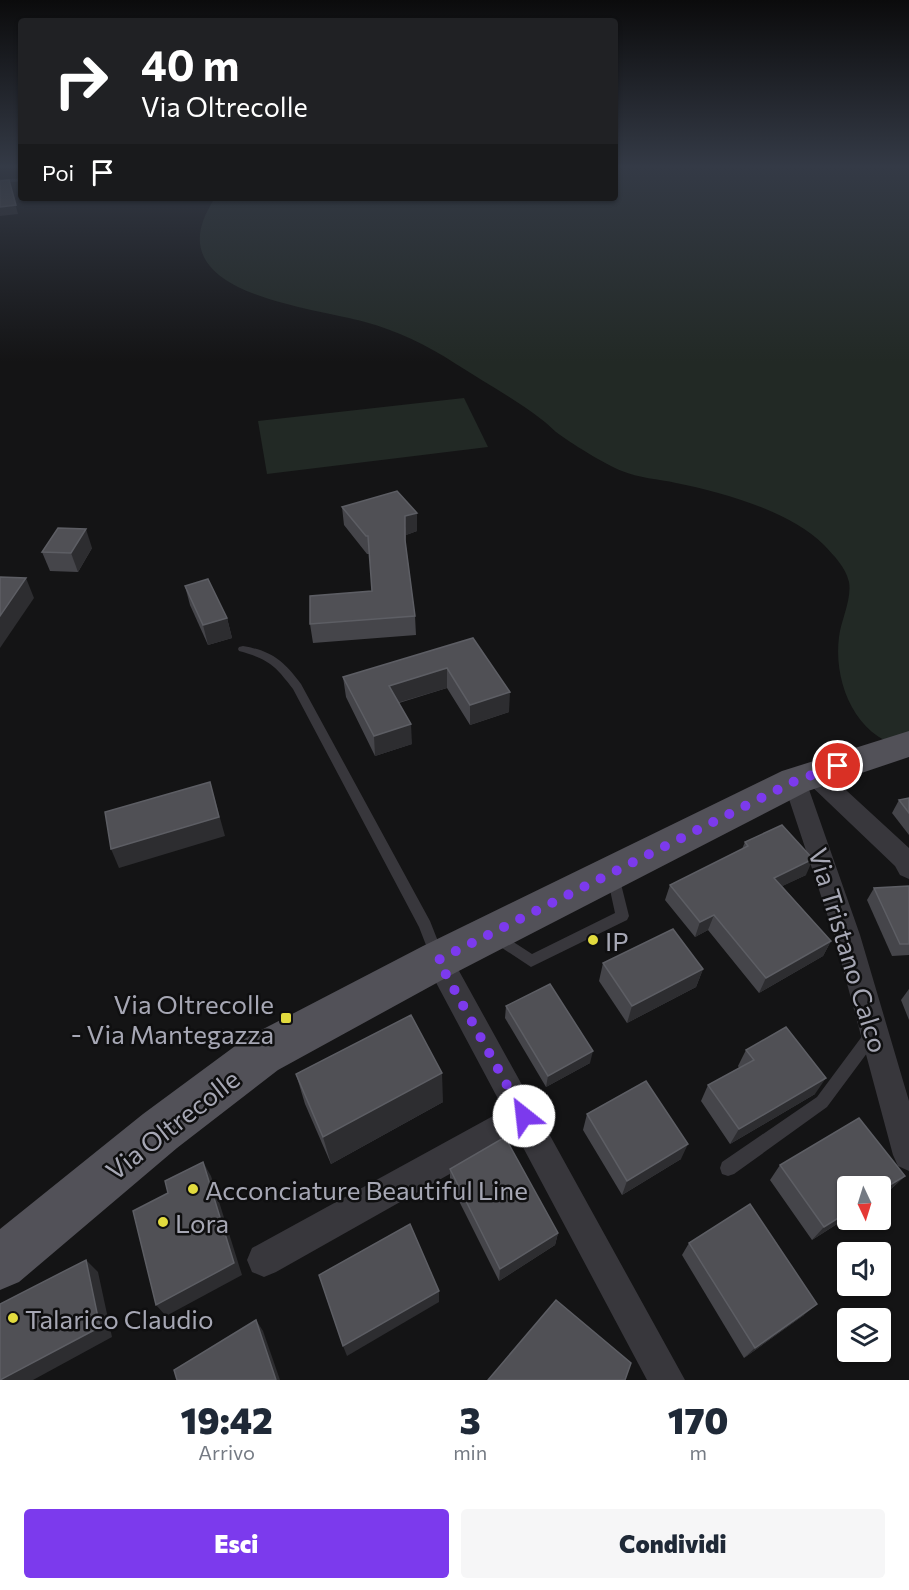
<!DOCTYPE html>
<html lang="it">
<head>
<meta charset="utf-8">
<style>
  body { margin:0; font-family:Commissioner,sans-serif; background:#f6f6f7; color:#1f2937; height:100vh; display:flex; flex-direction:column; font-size:22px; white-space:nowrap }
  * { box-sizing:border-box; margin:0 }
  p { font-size:20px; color:#747a83 }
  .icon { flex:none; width:33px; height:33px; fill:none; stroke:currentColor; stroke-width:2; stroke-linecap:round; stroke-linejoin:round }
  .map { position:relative; height:1380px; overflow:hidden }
  .side { display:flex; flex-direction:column; background:#fff; flex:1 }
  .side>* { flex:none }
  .banner { position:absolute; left:18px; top:18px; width:600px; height:183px; border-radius:6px; box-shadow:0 2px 4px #0004; background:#202124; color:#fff; overflow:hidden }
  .needle { width:39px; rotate:176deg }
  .buttons { position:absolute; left:837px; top:1176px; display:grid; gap:12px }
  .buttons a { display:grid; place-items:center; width:54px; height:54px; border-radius:6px; background:#fff; box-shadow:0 2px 4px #0004; font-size:30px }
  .pin { position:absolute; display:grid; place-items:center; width:51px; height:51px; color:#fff; margin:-26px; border:3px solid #fff; border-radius:50%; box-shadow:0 2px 6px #0007 }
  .me { position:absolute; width:66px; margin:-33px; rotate:331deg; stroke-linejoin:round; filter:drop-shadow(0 0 4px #0008) }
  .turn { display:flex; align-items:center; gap:21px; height:126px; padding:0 24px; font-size:27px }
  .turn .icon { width:78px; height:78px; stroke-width:2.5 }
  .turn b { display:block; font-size:42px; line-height:51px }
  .then { display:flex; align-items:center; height:57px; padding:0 24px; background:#0003; gap:12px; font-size:22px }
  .eta { display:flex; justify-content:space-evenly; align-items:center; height:102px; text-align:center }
  .eta b { font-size:36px; font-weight:800; line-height:42px }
  .button { display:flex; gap:12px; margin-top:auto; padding:12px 24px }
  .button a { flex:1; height:69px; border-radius:6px; background:#7c3aed; color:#fff; font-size:24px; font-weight:800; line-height:69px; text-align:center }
  .button a+a { background:#f6f6f7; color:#1f2937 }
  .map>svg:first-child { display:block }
</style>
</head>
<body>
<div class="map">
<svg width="909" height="1380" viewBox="0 0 909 1380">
  <rect width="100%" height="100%" fill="#141415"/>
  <g fill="#222925">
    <path d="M615,168h294v580c-52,-7 -76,-64 -70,-111 2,-17 13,-38 10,-55 -4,-16 -15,-26 -25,-37 -33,-34 -103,-53 -148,-62 -17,-4 -38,-5 -54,-12 -16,-6 -53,-29 -66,-39 -5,-4 -9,-9 -15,-13 -26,-20 -57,-37 -85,-55 -29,-19 -58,-33 -91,-42 -59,-16 -214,-29 -150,-124h400z"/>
    <path d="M464,398l24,49 -221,27 -9,-53z"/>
  </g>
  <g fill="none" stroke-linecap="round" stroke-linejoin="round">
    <path stroke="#2e323d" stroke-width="3" d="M0,181l21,-1"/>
    <g fill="#38373c" fill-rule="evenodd">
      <path d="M243,646c29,5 41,15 58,38l129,237 13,33 -2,4 -5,2 -5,-2 -12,-31 -126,-238c-18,-24 -25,-30 -54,-38l-1,-2 1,-2z"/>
      <path d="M613,871l4,1 2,4 10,40 -2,4 -96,47 -38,-25 -2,-4 2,-4 5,-2 34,22 83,-41 -8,-37 2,-4z"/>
      <path d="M871,1029l5,2 2,5 -2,5 -49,66 -93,67 -6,2 -6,-2 -2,-6 2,-6 95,-65 49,-66z"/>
    </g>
    <g fill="#38373c" fill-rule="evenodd">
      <path d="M814,765l8,3 87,80v31l-9,-4 -5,-9 -89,-85 54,154 49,166v70l-11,-5 -5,-11 -59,-220 -51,-154 4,-6 8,-3 8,3 3,-7z"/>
      <path d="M438,948l10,3 237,429h-38l-130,-244 -241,136 -12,5 -12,-5 -5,-12 5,-12 252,-138 -80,-150 4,-9z"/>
    </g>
    <path fill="#525158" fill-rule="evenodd" d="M909,731v26l-101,34 -355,183 -175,96 -101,78 -158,134 -19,8v-61l143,-115 103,-76 177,-92 359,-175z"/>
  </g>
  <g fill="#45454a">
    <path d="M342,507l75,24 -11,4v11l9,70 1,19 -103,8 -3,-19 62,-33 -2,-37h-3l-23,-29z"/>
    <path d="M92,548l-14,24 -28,-1 -8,-19z"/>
    <path d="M185,586l42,32 5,20 -24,7 -18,-40z"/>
    <path d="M473,638l36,74 -39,13 -23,-37 -48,15 13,41 -37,12 -29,-59 -3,-20z"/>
    <path d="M909,798v37l-17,-22 7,-13z"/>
    <path d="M745,842l61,33 -24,11 49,55 -8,15 -64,37 -51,-63 -13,7 -30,-37 5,-15 72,-36z"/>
    <path d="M909,886v69l-17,1 -25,-56 7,-12z"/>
    <path d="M603,963l100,6 -7,18 -69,36 -28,-42z"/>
    <path d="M909,989v31l-8,-20z"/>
    <path d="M506,1006l84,57 -44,24 -41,-69z"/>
    <path d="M746,1050l69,44 -85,50 -29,-43 7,-16 31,-17 -1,-2z"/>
    <path d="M296,1074l147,28 -112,62 -26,-60z"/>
    <path d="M587,1114l94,45 -59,36 -39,-65z"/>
    <path d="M780,1165l125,11 -15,14 -10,6v-10h-32v31l-36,23 -42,-60z"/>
    <path d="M450,1169l108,64 -3,12 -56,36 -49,-98z"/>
    <path d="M689,1243l115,72 -60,43 -62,-103z"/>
  </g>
  <g fill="#2d2d30">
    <path d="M9,180l9,34 -18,2v-9z"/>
    <path d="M417,513v18l-11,4v23l-1,-42z"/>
    <path d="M86,529l6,19 -14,24 -7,-19z"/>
    <path d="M26,578l8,20 -34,50v-32z"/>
    <path d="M227,618l5,20 -24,7 -5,-20z"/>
    <path d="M447,668v20l-57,17 -1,-19z"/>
    <path d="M510,692l-1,20 -39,13v-20z"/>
    <path d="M411,724l1,20 -37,12 -1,-20z"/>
    <path d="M210,782l15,54 -106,32 -8,-19z"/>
    <path d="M813,859l-7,16 -38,18 6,-15z"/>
    <path d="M714,915l-6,15 -13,7 5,-15z"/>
    <path d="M831,941l-8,15 -64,37 7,-15z"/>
    <path d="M703,969l-7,18 -69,36 5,-17z"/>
    <path d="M593,1051l-3,12 -44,24 2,-11z"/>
    <path d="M442,1073l1,29 -112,62 -8,-27z"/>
    <path d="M826,1078l-11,16 -85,50 9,-15z"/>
    <path d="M688,1144l-7,15 -59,36 5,-14z"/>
    <path d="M203,1162l8,14 31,99 -76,41 -10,-11z"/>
    <path d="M905,1176l-15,14 -10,6v-5z"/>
    <path d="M848,1212v5l-36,23 12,-13z"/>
    <path d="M558,1233l-3,12 -56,36 1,-12z"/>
    <path d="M86,1260l12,12 14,65 -79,43h-32z"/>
    <path d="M439,1291v11l-92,54 -4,-10z"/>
    <path d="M817,1304l-13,11 -60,43 11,-10z"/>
    <path d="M256,1320l7,11 17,49h-4z"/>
  </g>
  <g fill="#505055" stroke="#5d5e64" stroke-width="1.5">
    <path d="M9,180l7,25 -16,2v-26z"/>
    <path d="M397,491l20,22 -12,3v24l10,76 -105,8v-28l62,-5 -4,-55h-2l-24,-29z"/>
    <path d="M58,528l28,1 -15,24 -29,-1z"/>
    <path d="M0,577l26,1 -26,38z"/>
    <path d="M208,579l19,39 -24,7 -18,-39z"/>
    <path d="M473,638l37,54 -40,13 -23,-37 -58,18 22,38 -37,12 -31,-59z"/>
    <path d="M210,782l9,35 -108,32 -6,-37z"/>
    <path d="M909,798v15l-10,-13z"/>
    <path d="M782,825l31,34 -39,19 57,63 -65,37 -52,-63 -14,7 -30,-37 78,-39 -3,-4z"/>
    <path d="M909,886v58h-9l-26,-56z"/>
    <path d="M673,929l30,40 -71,37 -29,-43z"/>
    <path d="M550,984l43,67 -45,25 -42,-70z"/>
    <path d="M411,1015l31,58 -119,64 -27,-63z"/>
    <path d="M786,1027l40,51 -87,51 -31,-44 46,-25 -8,-10z"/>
    <path d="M646,1081l42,63 -61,37 -40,-67z"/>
    <path d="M859,1118l46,58 -25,15v-5h-32v26l-24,15 -44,-62z"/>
    <path d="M505,1137l53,96 -58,36 -50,-100z"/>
    <path d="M203,1162l31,101 -78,42 -23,-94 35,-18 -3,-12z"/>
    <path d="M750,1204l67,100 -62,44 -66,-105z"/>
    <path d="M410,1224l29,67 -96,55 -24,-71z"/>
    <path d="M86,1260l14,67 -100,53v-76z"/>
    <path d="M556,1300l75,63 -6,17h-137z"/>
    <path d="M256,1320l20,60h-99l-3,-10z"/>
  </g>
  <linearGradient id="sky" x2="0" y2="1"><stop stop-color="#0b0b0c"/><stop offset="0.46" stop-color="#343a46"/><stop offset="1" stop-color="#343a46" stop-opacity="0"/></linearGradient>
  <rect width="909" height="362" fill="url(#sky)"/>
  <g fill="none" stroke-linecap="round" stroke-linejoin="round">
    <path stroke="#7c3aed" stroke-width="10" stroke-dasharray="0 18" d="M524,1116l-86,-156 357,-179 43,-15"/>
  </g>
  <g fill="#e2db3e" stroke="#0f0f10" stroke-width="2">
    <circle cx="593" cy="940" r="6"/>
    <rect x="280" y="1012" width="12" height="12" rx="3"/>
    <circle cx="193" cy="1189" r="6"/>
    <circle cx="163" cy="1222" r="6"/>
    <circle cx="13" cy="1318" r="6"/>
  </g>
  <g text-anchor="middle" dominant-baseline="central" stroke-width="5" stroke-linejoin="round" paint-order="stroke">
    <g font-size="26" fill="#a6a7b4" stroke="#0f0f10" text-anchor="start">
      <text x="605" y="940">IP</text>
      <text x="274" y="1003" text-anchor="end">Via Oltrecolle<tspan x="274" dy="30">- Via Mantegazza</tspan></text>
      <text x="205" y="1189">Acconciature Beautiful Line</text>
      <text x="175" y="1222">Lora</text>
      <text x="25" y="1318">Talarico Claudio</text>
    </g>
    <g font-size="26" fill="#a6a7b4" stroke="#0f0f10">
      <text transform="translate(849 950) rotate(73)">Via Tristano Calco</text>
      <text transform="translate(172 1124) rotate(-38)">Via Oltrecolle</text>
    </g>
  </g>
</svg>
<div class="buttons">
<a><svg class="needle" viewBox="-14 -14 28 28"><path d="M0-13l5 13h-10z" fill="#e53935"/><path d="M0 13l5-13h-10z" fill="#747a83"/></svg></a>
<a><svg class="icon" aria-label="sound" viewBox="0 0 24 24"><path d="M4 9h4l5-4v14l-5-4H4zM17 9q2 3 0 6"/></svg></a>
<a><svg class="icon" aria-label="layers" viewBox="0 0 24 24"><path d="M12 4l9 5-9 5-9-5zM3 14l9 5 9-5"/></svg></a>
</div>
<div class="pin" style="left:838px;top:766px;background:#d93025"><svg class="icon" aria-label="arrive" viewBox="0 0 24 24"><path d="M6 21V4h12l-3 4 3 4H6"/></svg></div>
<svg class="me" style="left:524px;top:1116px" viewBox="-20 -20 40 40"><circle r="19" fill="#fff"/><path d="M0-13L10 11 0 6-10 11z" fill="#7c3aed"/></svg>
<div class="banner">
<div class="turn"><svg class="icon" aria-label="right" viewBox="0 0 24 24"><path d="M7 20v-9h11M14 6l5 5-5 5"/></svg><div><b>40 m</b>Via Oltrecolle</div></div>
<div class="then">Poi<svg class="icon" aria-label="arrive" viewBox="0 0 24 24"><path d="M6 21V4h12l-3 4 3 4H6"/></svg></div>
</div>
</div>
<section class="side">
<div class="eta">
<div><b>19:42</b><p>Arrivo</p></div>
<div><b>3</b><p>min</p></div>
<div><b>170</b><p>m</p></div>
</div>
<div class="button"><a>Esci</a><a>Condividi</a></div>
</section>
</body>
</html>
